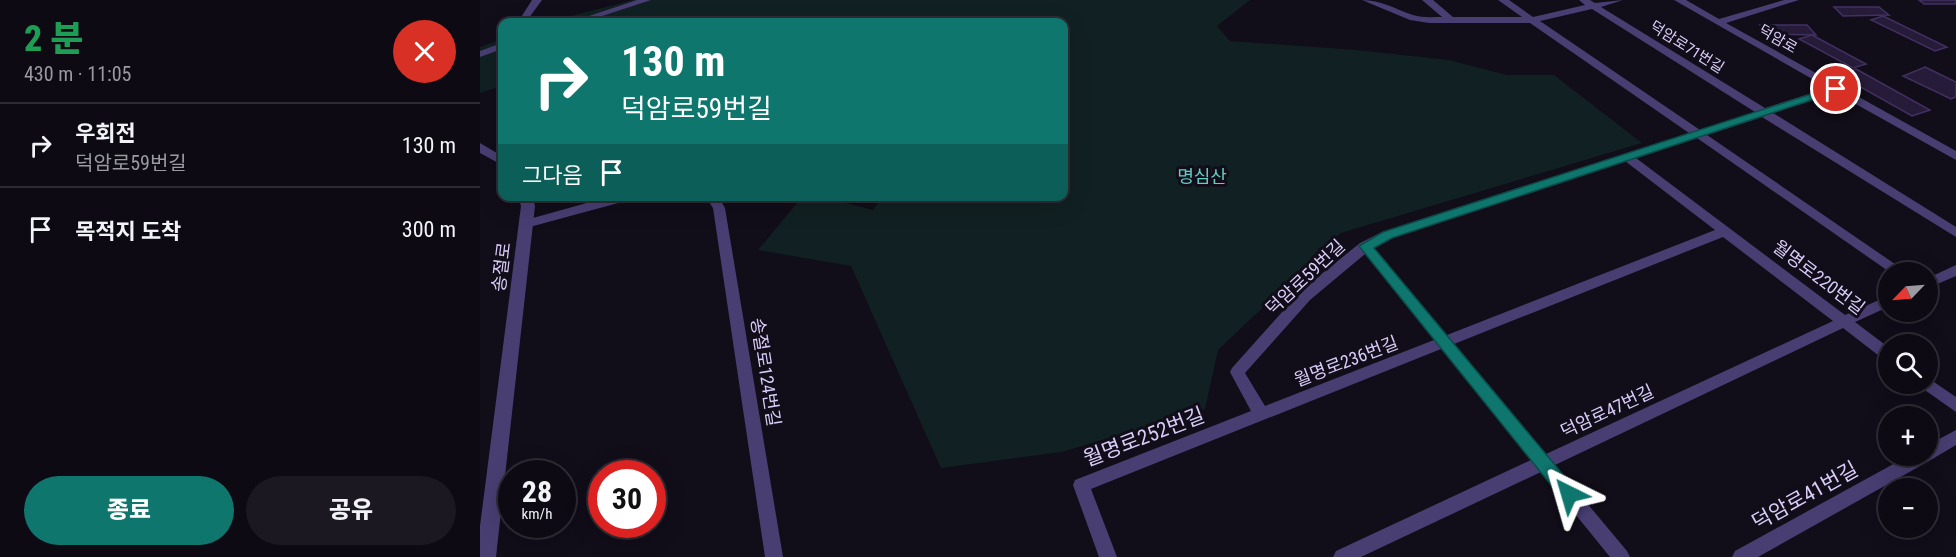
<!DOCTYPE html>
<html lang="ko">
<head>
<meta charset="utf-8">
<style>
  body { margin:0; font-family:"Roboto Condensed","Noto Sans KR",sans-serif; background:#1b1821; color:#f1f3f6; height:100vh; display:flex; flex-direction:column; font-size:22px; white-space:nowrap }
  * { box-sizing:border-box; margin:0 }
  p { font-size:20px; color:#9a9aa0 }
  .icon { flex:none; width:33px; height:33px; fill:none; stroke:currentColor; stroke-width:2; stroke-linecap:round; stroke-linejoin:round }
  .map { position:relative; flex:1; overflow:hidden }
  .details { display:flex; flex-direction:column; background:#0d0a13; width:480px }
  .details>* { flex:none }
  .hud { position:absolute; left:18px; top:18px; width:570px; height:183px; border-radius:12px; box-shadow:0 6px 24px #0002,0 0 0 2px #2d2b33; background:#0f766e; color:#fff; overflow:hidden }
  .needle { width:39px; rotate:245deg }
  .fabs { position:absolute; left:1398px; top:262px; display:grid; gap:12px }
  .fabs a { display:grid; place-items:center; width:60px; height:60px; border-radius:50%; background:#0d0a13; box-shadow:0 6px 24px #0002,0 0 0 2px #2d2b33; font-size:30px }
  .speed { position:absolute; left:18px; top:460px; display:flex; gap:12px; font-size:30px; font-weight:700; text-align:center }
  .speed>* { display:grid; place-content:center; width:78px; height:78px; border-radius:50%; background:#0d0a13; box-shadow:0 6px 24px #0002,0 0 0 2px #2d2b33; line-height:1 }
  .speed small { font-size:15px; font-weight:400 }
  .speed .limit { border:9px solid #d22; background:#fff; color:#111 }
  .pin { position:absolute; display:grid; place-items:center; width:51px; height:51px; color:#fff; margin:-26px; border:3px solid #fff; border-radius:50%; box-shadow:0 2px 6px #0007 }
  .me { position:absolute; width:66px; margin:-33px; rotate:320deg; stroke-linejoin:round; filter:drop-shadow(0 0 4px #0008) }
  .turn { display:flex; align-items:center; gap:21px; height:126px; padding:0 24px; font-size:27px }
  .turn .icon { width:78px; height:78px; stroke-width:2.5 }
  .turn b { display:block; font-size:42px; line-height:51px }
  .then { display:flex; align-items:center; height:57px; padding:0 24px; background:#0003; gap:12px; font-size:22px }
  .round { display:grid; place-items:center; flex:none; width:63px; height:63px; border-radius:32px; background:#1b1821 }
  .head { display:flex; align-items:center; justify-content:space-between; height:102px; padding:0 24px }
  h1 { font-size:36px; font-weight:800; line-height:45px; color:#1e9e55 }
  .cta { display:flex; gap:12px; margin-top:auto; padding:12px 24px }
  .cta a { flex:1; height:69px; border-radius:36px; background:#0f766e; color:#fff; font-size:24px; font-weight:800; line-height:69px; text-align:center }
  .cta a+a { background:#1b1821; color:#f1f3f6 }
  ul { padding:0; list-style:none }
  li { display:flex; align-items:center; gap:18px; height:84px; padding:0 24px; border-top:2px solid #2d2b33 }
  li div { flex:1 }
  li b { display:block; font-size:22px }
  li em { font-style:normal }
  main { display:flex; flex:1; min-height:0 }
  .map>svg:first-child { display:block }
</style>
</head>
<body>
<main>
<section class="details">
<div class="head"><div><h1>2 분</h1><p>430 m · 11:05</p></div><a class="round" style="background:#d93025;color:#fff"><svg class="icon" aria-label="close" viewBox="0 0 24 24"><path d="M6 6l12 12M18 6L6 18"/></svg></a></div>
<ul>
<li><svg class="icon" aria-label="right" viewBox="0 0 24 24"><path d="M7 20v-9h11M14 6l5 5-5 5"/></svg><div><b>우회전</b><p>덕암로59번길</p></div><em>130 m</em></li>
<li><svg class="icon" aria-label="arrive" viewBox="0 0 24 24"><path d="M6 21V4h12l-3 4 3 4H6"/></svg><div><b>목적지 도착</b></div><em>300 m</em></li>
</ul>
<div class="cta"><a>종료</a><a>공유</a></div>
</section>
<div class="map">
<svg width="1476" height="557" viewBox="0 0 1476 557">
  <rect width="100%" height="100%" fill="#110d19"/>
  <g fill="#112022">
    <path d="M153,0h617l-33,26 13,15 127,9 92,10 58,15h47l88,68 -301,90 -123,117 -13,59 -143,43 -121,16 -90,-202 -93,-16 44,-53h21l50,13 9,-13 182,-1v-174h-517z"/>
    <path d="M22,39v47l-22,7v-46z"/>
  </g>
  <g fill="#261b38" stroke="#423061" stroke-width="1.5">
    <path d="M1439,0h37v4h-32z"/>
    <path d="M1354,7h45l10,8 -46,1z"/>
    <path d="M1403,16l64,31 -12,4 -64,-31z"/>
    <path d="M1280,25h47l9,10 -47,-1z"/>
    <path d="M1332,35l54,29 -13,4 -54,-29z"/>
    <path d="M1445,67l31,15v15l-5,2 -48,-23z"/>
    <path d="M1376,69l74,41 -18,6 -73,-41z"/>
  </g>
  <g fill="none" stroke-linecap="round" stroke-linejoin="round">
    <g fill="#483e72" fill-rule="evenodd">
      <path d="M52,0h10l-16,22h-8z"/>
      <path d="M157,0h14l-67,22h-13z"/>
      <path d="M882,0c19,0 33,9 51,15 9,3 19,2 29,2l-20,-17h11l20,17h69l-24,-17h11l24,17 52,-12 -6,-5h11l5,3 28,-3 -22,7 164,101 63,-20 -154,-88h12l33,19 65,-19h15l-73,23 230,128v9l-120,-67 -63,20 183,114v10l-194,-120 -55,18 201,138h-17l-194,-135 -61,20 209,157 43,-19v11l-33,15 33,25v14l-5,-2 -40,-31 -288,137 72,86 3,6h-20l-69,-85 -180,85h-28l3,-6 195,-91 -90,-111 -350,140 26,68h-18l-26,-72 2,-5 176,-69 -21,-39 2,-4 51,-57 36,-35 41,-33 22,-11 307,-99 -159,-110h-101l-19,-3zM1112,9l163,103 -55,18 -160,-109zM1145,161l90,69 -268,105 -73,-87 18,-10zM1243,237l110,84 -287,133 -92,-110zM885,254l69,86 -169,66 -20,-33 65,-73z"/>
      <path d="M22,43v6l-22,8v-6z"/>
      <path d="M132,196h23l-2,3 -107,29 -6,-4 2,-3z"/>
      <path d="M225,196h13l7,12 58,349h-18l-52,-349z"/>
      <path d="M1476,265v11l-28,12v-10z"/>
      <path d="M1448,378l28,19v15l-34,-24 -3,-4h9z"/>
      <path d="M1476,430v15l-27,16 -171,96h-26l3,-6 173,-95h20v-11z"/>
    </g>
    <g fill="#483e72" fill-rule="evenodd">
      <path d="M0,143l22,13v9l-22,-12z"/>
      <path d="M38,196h14l3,10 -39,351h-16v-31l41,-320z"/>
    </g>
  </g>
  <path fill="#0f766e" stroke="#0a4d48" stroke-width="1.5" d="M1356,86l5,3 -2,2 -447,147 -18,10 201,241 3,5 -3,6 -6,2 -6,-2 -204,-254 24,-14z"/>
  <g text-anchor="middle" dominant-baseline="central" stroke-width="6" stroke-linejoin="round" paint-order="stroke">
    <g font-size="15" fill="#d8ccf8" stroke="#110d19">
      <text transform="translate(1298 39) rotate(30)">덕암로</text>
      <text transform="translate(1207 47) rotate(32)">덕암로71번길</text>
    </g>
    <g font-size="18" fill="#63cdc4" stroke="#110d19">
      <text x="722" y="176">명심산</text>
    </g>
    <g font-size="18" fill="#d8ccf8" stroke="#110d19">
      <text transform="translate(21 267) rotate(-83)">송절로</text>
      <text transform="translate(825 277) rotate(-43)">덕암로59번길</text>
      <text transform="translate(1339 277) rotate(37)">월명로220번길</text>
      <text transform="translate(866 361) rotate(-21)">월명로236번길</text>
      <text transform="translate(286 372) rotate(81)">송절로124번길</text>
      <text transform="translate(1127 411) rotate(-25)">덕암로47번길</text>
    </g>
    <g font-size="21" fill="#d8ccf8" stroke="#110d19">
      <text transform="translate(664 437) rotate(-21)">월명로252번길</text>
      <text transform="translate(1325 496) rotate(-29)">덕암로41번길</text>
    </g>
  </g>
</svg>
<div class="fabs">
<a><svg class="needle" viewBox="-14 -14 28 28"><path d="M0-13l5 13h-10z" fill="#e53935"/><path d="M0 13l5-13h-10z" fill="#9a9aa0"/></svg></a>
<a><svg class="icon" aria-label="search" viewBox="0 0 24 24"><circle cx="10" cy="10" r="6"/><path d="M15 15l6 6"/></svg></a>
<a>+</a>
<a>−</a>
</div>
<div class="speed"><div>28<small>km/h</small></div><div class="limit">30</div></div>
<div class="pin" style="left:1356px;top:89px;background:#d93025"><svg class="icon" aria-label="arrive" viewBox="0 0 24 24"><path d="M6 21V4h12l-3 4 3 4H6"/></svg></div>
<svg class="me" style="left:1089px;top:494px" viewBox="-20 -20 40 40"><path d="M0-17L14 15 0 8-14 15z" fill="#0f766e" stroke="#fff" stroke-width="4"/></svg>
<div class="hud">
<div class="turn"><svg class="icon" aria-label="right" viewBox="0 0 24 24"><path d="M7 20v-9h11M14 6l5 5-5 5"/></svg><div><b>130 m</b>덕암로59번길</div></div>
<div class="then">그다음<svg class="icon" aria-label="arrive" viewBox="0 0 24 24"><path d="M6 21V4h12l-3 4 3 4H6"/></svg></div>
</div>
</div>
</main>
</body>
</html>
